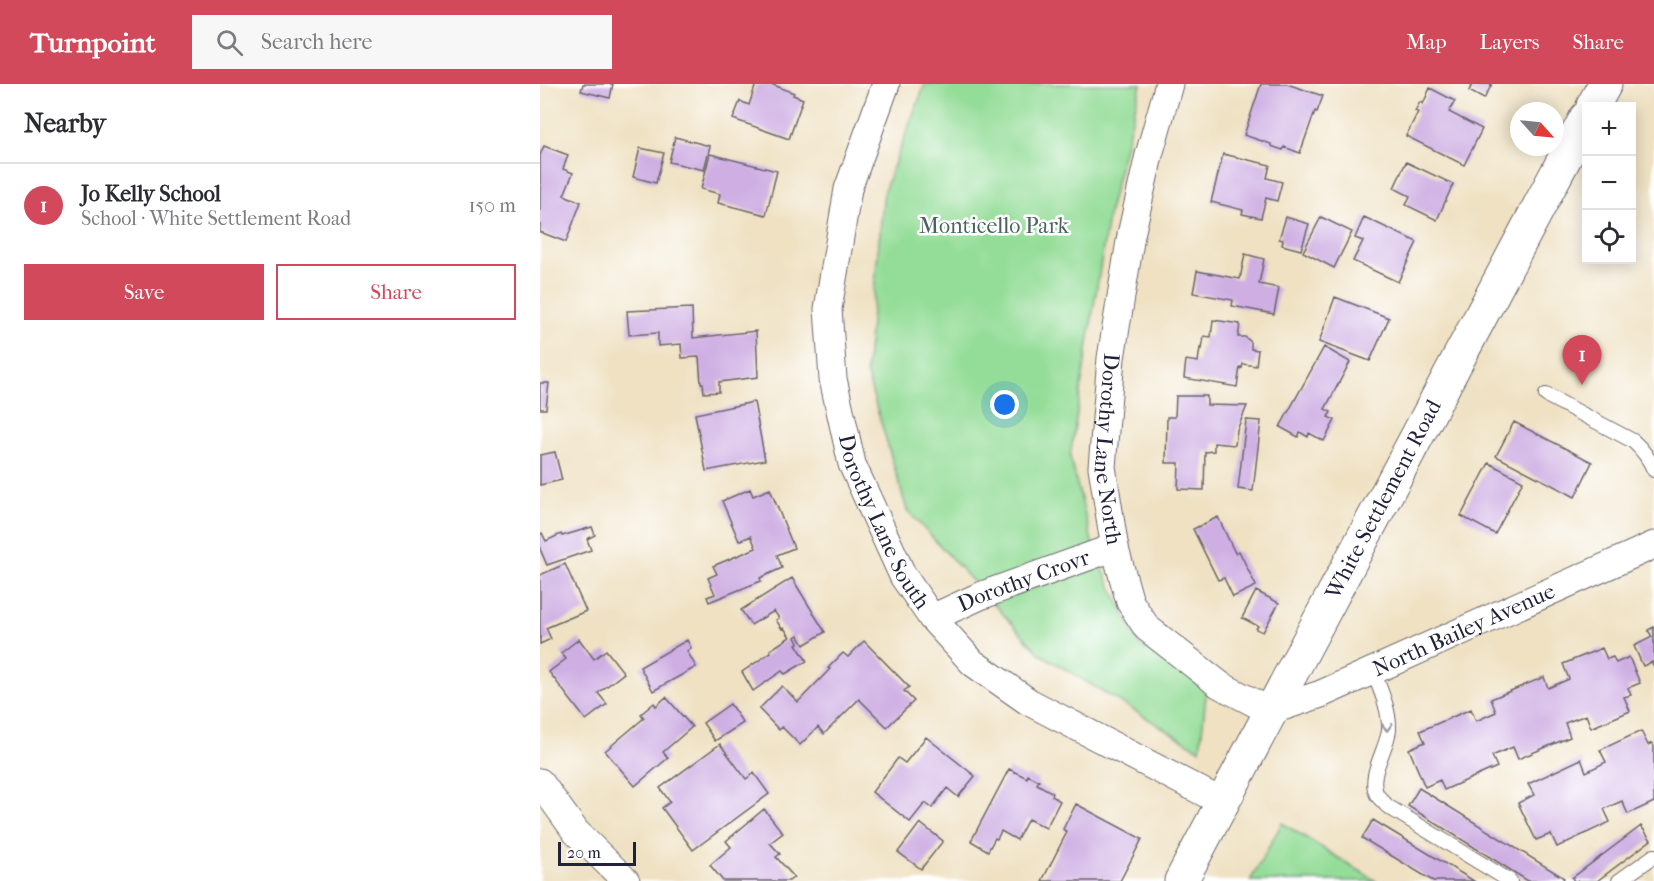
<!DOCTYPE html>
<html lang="en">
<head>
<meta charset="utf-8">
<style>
	:root { --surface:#fff; --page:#f7f7f7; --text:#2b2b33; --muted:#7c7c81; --line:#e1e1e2; --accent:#d1495b }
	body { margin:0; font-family:"IM FELL French Canon",serif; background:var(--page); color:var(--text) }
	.controls { position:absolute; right:18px; top:18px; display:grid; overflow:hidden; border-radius:0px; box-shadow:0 3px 15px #0003 }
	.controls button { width:54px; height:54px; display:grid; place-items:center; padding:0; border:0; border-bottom:2px solid var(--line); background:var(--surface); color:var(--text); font:30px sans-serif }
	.compass { position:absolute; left:970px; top:18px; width:54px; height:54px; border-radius:50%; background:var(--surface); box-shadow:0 3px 15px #0003; rotate:117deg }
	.scale { position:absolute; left:18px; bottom:15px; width:78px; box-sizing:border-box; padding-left:6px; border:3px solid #22223b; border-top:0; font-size:16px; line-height:21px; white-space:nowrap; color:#22223b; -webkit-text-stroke:4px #fff; paint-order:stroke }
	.you { position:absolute; left:465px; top:321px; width:21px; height:21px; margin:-15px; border:4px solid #fff; border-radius:50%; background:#1a73e8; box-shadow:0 0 0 9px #1a73e833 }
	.badge { display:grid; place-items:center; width:39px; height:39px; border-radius:50%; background:var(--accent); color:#fff; font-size:20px; font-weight:700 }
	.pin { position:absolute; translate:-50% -50px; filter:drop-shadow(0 2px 3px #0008) }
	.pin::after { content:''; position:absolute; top:32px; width:21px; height:18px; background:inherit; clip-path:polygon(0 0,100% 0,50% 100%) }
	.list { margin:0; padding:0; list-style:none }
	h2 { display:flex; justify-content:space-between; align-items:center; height:78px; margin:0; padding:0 24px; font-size:26px }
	h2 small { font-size:20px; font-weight:400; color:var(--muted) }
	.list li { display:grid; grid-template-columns:39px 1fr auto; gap:18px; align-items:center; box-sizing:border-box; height:84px; padding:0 24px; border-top:2px solid var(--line) }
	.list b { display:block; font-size:22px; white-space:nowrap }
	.list p { margin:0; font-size:20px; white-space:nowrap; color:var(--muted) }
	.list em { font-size:20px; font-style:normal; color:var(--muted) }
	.actions { display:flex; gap:12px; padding:18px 24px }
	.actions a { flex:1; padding:14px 0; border:2px solid var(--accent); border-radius:0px; text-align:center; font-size:21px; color:var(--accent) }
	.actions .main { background:var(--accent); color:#fff }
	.icon { flex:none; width:33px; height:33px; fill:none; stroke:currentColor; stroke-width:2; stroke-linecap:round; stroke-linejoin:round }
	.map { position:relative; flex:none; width:1114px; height:797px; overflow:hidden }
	header { display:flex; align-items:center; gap:36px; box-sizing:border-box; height:84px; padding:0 30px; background:var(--accent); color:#fff }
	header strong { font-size:28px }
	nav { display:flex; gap:33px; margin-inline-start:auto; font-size:21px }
	.search { width:420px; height:54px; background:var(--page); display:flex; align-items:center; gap:15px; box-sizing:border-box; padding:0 21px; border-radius:0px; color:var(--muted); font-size:22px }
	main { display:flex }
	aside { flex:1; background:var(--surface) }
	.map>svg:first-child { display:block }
	.green { fill:#94dd98; stroke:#5b806a; stroke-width:1.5 }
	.building { fill:#ceaee3 }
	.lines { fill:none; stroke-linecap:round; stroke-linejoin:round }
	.lane-casing { stroke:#6a656a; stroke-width:16 }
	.street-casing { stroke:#6a656a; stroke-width:29 }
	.secondary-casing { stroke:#6a656a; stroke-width:35 }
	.lane { stroke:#fff; stroke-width:14 }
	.street { stroke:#fff; stroke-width:27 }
	.secondary { stroke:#fff; stroke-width:33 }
	.oneway { stroke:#9c9ca7 }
	.labels { text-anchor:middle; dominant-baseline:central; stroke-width:5; stroke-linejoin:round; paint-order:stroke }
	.park-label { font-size:22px; fill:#4a635c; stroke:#fff }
	.street-label { font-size:22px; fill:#22223b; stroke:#fff }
</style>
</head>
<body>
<header>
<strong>Turnpoint</strong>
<div class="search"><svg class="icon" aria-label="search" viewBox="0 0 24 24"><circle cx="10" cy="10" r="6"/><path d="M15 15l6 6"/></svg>Search here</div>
<nav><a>Map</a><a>Layers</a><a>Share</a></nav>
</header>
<main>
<aside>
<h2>Nearby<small></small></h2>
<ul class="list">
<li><span class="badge">1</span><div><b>Jo Kelly School</b><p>School · White Settlement Road</p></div><em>150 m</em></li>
</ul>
<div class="actions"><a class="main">Save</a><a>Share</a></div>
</aside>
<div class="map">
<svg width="1114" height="797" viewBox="0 0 1114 797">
	<rect width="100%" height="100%" fill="#fff"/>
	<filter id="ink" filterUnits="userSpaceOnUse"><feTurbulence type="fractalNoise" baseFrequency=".0167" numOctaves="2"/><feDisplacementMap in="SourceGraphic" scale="12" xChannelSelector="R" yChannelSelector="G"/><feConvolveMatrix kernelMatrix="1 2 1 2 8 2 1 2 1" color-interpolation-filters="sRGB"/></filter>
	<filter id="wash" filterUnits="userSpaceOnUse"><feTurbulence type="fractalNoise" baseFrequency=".008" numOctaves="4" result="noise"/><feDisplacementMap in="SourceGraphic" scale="24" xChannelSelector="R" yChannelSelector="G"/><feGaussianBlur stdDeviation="1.35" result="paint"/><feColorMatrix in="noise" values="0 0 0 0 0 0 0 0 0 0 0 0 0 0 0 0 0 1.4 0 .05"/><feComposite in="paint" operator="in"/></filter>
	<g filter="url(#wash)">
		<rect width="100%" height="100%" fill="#efe1c2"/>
		<path class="green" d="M385 0H601L569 127 530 373 555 469 599 561 667 603 660 666 500 570 367 426 326 288 344 107Z
			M742 739 836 797H710Z"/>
		<g id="blocks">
			<path class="building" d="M43 0H73L70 14 41 7Z
				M216 0H231L254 9 253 11 263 15 249 55 193 35 200 17 209 21Z
				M721 0H747L783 12 777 28 775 27 760 69 744 63 743 66 731 62V60L704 51Z
				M932 0H952L944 15 929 7Z
				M890 4 915 17 909 28 942 45 924 81 866 52 878 28 875 27 880 18 883 20Z
				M135 53 170 62 164 86 129 78Z
				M4 62 28 71 23 85 33 89 24 111 41 118 26 158 0 148V71Z
				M100 64 124 69 116 99 93 93Z
				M170 70 237 87 226 131 178 119 180 110 161 105Z
				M683 70 730 81 727 94 742 98 737 117 726 114 721 134 702 130 703 126 671 118Z
				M866 78 913 100 897 136 866 121 870 112 854 104Z
				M746 133 769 140 761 166 742 161 743 156 739 155Z
				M781 133 812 148 794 184 763 168Z
				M824 133 877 158 858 198 813 177 823 157 815 154Z
				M705 170 724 175 719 200 739 204 734 230 692 222 693 216 653 209 657 187 700 195Z
				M795 213 849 234 830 277 779 258Z
				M152 224 153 254 216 247 218 293 179 298V308L164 309 163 299H161L159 273 142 274 141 260 118 262V249L89 251 87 227Z
				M673 236 700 240 698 253H705L711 258V265L718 266 716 282 703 280 702 284 700 283 697 303 644 294 646 276 658 278 660 264 662 265 664 252 671 253Z
				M784 263 810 278 785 325 791 328 788 333 795 336 784 357 769 349 768 353 760 348 758 353 740 343Z
				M0 299H9L6 325H0Z
				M636 312H667V321L707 322 697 346 695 361 674 359V367L665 368 664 406 638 405 639 379H626L627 333H635Z
				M214 318 225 376 166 387 155 330Z
				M706 336 721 337 713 407 698 405Z
				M974 338 1052 378 1035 413 956 372Z
				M15 368 22 396 0 401V371Z
				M949 379 983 397 955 450 921 432Z
				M210 405 213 412 230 405 254 464 237 471 242 484 220 494 221 497 169 518 167 513 175 510 168 494 177 490 173 482 216 464 211 452 199 457 182 417Z
				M678 433 695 469 699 467 716 502 693 513 684 494 678 496 653 445Z
				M52 443 55 451 47 455 51 466 7 481 0 465V451L2 449 6 457 21 450 22 452Z
				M25 480 46 527 6 544 11 555 0 560V491Z
				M252 494 285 548 264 561 258 551 255 553 258 559 256 560 267 577 245 590 242 587 213 607 202 588 231 568 230 566 250 553 244 544 242 545 236 536 239 534 234 527 211 541 201 526Z
				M716 507 739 519 723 548 716 545 718 542 702 534Z
				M1114 543V583L1112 578 1103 582 1094 562 1112 553 1108 546Z
				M39 555 54 575 66 566 84 589 58 609 67 620 46 636 9 588 26 575 21 569Z
				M147 556 151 564 147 567 156 583 113 607 100 583Z
				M324 557 369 603 364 607 374 617 347 643 319 615 284 650 278 643 260 661 242 643 239 646 219 625 242 602 258 618 290 585 288 584 303 569 308 573Z
				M1062 564 1067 575 1073 573 1076 579 1089 573 1100 599 1088 604 1091 611 1084 613 1090 627 1051 644 1046 631 1025 639 1030 653 978 675 973 663 952 672 957 683 904 706 900 696 885 703 869 665 885 658 880 647 931 625 936 637 956 628 951 615 1004 593 1008 604 1029 595 1023 580Z
				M126 613 152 643 123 668 128 674 95 702 65 667 104 634 101 630 114 619 116 622Z
				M190 620 203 639 175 657 163 639Z
				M1101 647 1108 661 1112 659 1114 663V718L1088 730 1082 717 1064 725 1070 738 1017 763 1011 750 996 756 978 719 994 711 988 700 1041 675 1046 688 1066 678 1060 666Z
				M386 653 435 692 418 713 407 704 392 724 385 719 370 738 332 708 358 674 365 679Z
				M180 660 206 695 214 689 229 710 153 766 122 724 130 718 120 704Z
				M469 685 487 694 488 691 499 697 497 700 513 709 512 712 520 717 506 744 488 735 477 756 461 747 457 755 455 754 448 767 431 757Z
				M879 704 1024 794 1022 797H988L868 722Z
				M536 720 602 755 580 797H502L527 748 523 745Z
				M224 725 243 749 230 759 240 770 236 773 254 793 249 797H183L170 781 191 763 186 757Z
				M833 736 934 797H893L822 754Z
				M380 739 403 757 381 785 358 768Z
				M1101 742 1111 756 1057 797H1034L1032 794Z"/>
		</g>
	</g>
	<g filter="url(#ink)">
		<use href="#blocks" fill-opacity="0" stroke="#6a656a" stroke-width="1.5"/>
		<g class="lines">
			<defs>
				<path id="lane" d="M1006 311 1093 357C1103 366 1109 374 1114 386
					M833 587C840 605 850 626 849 646 847 665 827 692 837 711 840 715 844 718 847 722L970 797
					M1079 797 1114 772"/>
				<g id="street">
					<path id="s1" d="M346 0 308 105 288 225 293 295 312 380 363 492 392 534 433 579 489 618 682 718"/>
					<path id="s2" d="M629 0 609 71 591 151 571 274 562 383 575 465 590 518 607 544 680 601 730 627 781 610 1114 461"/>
					<path id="s3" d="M392 534 440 512 575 463"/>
					<path d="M0 698 36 748 86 797"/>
				</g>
				<g id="secondary">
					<path d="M1053 22 1065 0"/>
					<path id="s4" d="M641 797 1046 34"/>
				</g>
			</defs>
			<use href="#lane" class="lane-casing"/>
			<use href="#street" class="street-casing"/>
			<use href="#secondary" class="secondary-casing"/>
			<use href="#lane" class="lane"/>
			<use href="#street" class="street"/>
			<use href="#secondary" class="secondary"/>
		</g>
		<defs><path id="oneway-chevron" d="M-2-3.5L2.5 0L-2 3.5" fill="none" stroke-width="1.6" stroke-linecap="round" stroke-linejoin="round" transform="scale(1.5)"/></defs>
		<use class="oneway" href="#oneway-chevron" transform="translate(847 643) rotate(91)"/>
	</g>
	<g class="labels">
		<g class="park-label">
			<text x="454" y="142">Monticello Park</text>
		</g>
		<g class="street-label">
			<text stroke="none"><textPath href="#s2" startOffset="372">Dorothy Lane North</textPath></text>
			<text stroke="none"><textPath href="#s4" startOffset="432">White Settlement Road</textPath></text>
			<text stroke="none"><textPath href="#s1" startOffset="456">Dorothy Lane South</textPath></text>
			<text stroke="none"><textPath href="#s3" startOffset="99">Dorothy Crovr</textPath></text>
			<text stroke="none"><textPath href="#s2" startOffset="918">North Bailey Avenue</textPath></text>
		</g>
	</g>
</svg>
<div class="controls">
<button>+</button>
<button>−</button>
<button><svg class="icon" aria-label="locate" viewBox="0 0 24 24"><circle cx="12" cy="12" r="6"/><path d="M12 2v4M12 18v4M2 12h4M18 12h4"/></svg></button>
</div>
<svg class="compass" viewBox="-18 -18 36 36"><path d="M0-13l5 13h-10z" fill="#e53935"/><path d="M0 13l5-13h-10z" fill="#7c7c81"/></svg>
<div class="scale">20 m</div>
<div class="you"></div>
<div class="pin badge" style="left:1042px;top:301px">1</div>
</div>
</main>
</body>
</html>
